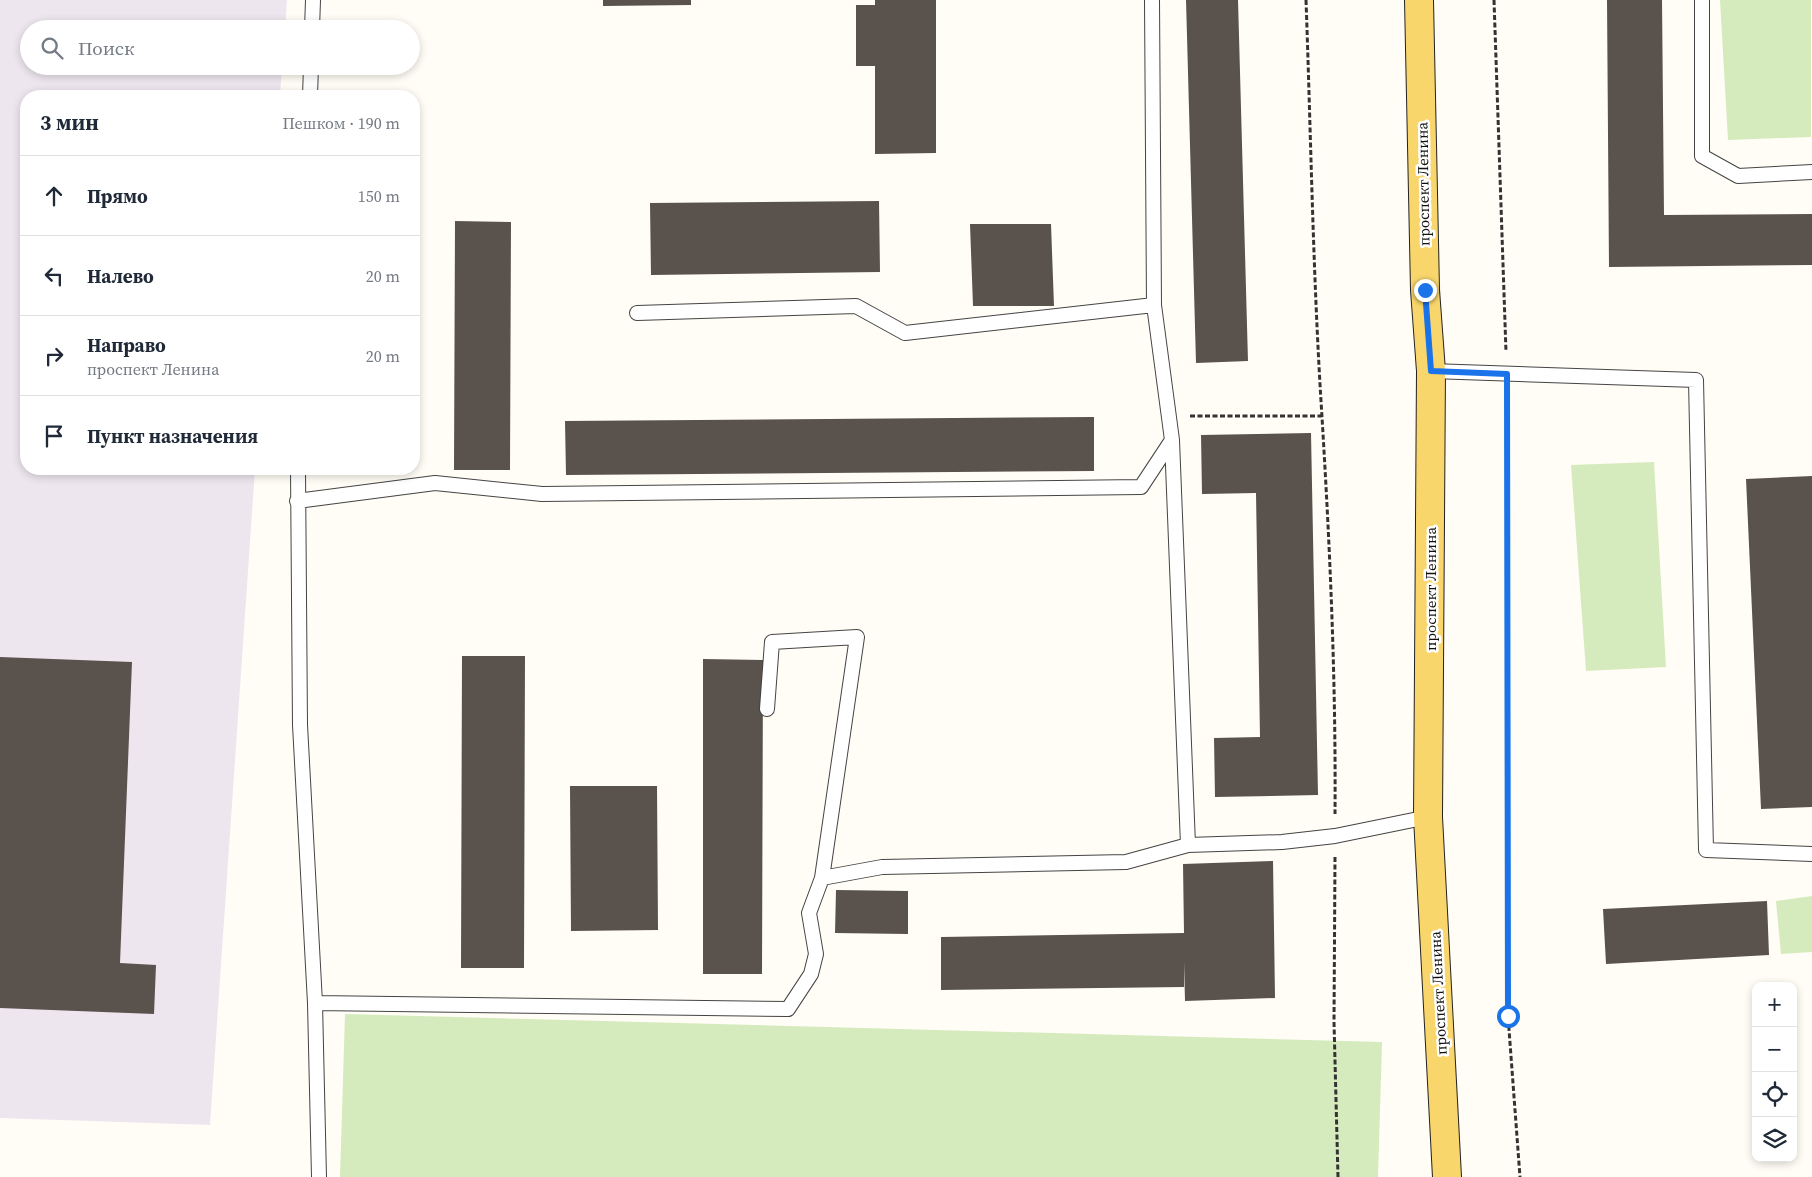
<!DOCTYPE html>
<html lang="ru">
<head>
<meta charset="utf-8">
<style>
	:root { --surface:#fff; --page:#f6f6f7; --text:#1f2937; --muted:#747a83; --line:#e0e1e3 }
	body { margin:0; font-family:"Source Serif 4",serif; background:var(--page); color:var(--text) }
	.controls { position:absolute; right:15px; bottom:15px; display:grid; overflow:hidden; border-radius:10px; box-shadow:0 2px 8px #0003 }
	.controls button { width:45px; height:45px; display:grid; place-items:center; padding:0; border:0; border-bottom:1px solid var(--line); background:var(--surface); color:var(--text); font:25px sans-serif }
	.stop { position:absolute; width:15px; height:15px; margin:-11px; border:4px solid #1a73e8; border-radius:50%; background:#fff }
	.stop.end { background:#1a73e8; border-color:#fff; box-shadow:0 1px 5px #0008 }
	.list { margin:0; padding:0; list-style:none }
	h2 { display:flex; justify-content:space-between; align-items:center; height:65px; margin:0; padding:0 20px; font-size:21px }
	h2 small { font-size:16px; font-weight:400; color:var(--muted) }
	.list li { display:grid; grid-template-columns:32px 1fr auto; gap:15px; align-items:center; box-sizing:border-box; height:80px; padding:0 20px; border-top:1px solid var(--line) }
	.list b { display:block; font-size:19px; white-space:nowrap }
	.list p { margin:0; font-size:16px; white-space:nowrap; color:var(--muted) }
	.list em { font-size:16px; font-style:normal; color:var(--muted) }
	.icon { flex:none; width:28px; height:28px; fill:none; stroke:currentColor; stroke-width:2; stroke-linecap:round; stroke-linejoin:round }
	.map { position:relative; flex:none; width:1812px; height:1177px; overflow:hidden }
	.search { position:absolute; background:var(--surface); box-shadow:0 2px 8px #0003; left:20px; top:20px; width:400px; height:55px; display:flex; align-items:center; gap:12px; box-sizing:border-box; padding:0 18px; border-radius:28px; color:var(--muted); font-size:19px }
	.panel { position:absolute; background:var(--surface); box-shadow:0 2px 8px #0003; left:20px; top:90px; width:400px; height:385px; border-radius:20px }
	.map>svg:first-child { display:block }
	.industrial { fill:#eee6ef }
	.green { fill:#d5ebbd }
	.building { fill:#5a524d }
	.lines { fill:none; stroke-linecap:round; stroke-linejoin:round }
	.lane-casing { stroke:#444; stroke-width:16 }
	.primary-casing { stroke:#222; stroke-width:30 }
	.path { stroke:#333; stroke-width:3; stroke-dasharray:5 2.5; stroke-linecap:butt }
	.lane { stroke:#fff; stroke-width:14 }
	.primary { stroke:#f9d66b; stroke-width:28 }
	.route { stroke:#1a73e8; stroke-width:6 }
	.labels { text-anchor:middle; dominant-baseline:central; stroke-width:5; stroke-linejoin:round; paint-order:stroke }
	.street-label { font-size:15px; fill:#111; stroke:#fff }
</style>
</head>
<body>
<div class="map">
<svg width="1812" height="1177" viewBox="0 0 1812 1177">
	<rect width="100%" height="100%" fill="#fffdf5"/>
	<path class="industrial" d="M0 0H287L285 29H29V66H282L280 96H26V469H255L210 1125 0 1118Z"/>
	<path class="green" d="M1720 0H1811V137L1728 140Z
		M1654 462 1666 667 1586 671 1571 465Z
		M1812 896V952L1781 954 1776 901Z
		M345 1014 1382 1042 1378 1177H340Z"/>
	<path class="building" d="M603 0H691V5L603 6Z
		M875 0H936V153L875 154V66H856V5H875Z
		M1186 0H1238L1248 361 1196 363Z
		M1607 0H1662L1664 215 1812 214V265L1609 267Z
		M879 201 880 272 651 275 650 203Z
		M455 221 511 222 510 470H454Z
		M970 224H1051L1054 306H973Z
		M1094 417V471L566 475 565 421Z
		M1311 433 1318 795 1215 797 1214 738 1260 737 1256 493 1202 494 1201 435Z
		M1812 476V807L1761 809 1746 479Z
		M462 656H525L524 968H461Z
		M0 657 132 662 120 963 156 965 154 1014 0 1008Z
		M703 659 763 660 762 974H703Z
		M570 786H657L658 930 571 931Z
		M1273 861 1275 998 1185 1001 1184 962V987L941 990V937L1184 933 1183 864Z
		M836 890 908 891V934L835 933Z
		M1767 901 1769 955 1606 964 1603 909Z"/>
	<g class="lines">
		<defs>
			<path id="lane" d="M1152 0 1154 305
				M1702 0V156L1738 176 1812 172
				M312 29 313 0
				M310 96 311 66
				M1431 371 1696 380 1706 850 1812 854
				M1172 440 1188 845
				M298 469 300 725 315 1003
				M297 501 435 483 542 494 1141 487 1172 440 1154 305 905 333 856 306 637 313
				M767 709 772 642 857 637 822 878
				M319 1177 315 1003 788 1009 811 974 816 954 809 913 822 878 882 867 1126 862 1188 845 1282 842 1335 836 1428 817"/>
			<path id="primary" d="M1419 0 1425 290 1431 371 1428 817 1447 1177"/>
		</defs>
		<use href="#lane" class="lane-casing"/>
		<use href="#primary" class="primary-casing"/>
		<path class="path" d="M1306 0C1311 139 1313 278 1322 417 1330 549 1336 681 1335 814
			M1494 0 1506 352
			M1507 396 1508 1016 1520 1177
			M1190 416H1322
			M1335 857 1334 1022 1338 1177"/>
		<use href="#lane" class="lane"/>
		<use href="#primary" class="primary"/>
	</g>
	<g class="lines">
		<path class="route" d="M1425 290 1431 371 1507 374 1508 1016"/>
	</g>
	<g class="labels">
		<g class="street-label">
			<text transform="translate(1423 184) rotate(-91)">проспект Ленина</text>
			<text transform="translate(1430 589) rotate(-90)">проспект Ленина</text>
			<text transform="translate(1438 993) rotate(-93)">проспект Ленина</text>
		</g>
	</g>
</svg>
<div class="controls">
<button>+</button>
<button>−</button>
<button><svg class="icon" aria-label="locate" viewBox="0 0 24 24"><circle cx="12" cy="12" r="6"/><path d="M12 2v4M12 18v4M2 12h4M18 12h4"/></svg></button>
<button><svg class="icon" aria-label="layers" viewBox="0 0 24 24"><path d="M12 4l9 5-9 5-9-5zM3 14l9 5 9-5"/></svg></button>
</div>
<div class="stop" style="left:1508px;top:1016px"></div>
<div class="stop end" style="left:1425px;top:290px"></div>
<div class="search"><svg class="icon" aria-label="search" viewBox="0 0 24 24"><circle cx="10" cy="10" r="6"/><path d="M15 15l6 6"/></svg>Поиск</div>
<section class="panel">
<h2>3 мин<small>Пешком · 190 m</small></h2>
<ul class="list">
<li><svg class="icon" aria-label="ahead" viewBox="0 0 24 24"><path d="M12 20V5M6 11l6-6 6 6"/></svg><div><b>Прямо</b></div><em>150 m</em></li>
<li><svg class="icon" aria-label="left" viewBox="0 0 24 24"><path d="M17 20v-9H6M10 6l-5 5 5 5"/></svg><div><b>Налево</b></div><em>20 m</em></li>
<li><svg class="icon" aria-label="right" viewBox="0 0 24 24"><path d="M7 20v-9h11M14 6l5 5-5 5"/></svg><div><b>Направо</b><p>проспект Ленина</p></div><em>20 m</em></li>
<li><svg class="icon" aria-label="arrive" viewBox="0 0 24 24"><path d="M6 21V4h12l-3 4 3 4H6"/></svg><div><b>Пункт назначения</b></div></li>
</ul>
</section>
</div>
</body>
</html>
